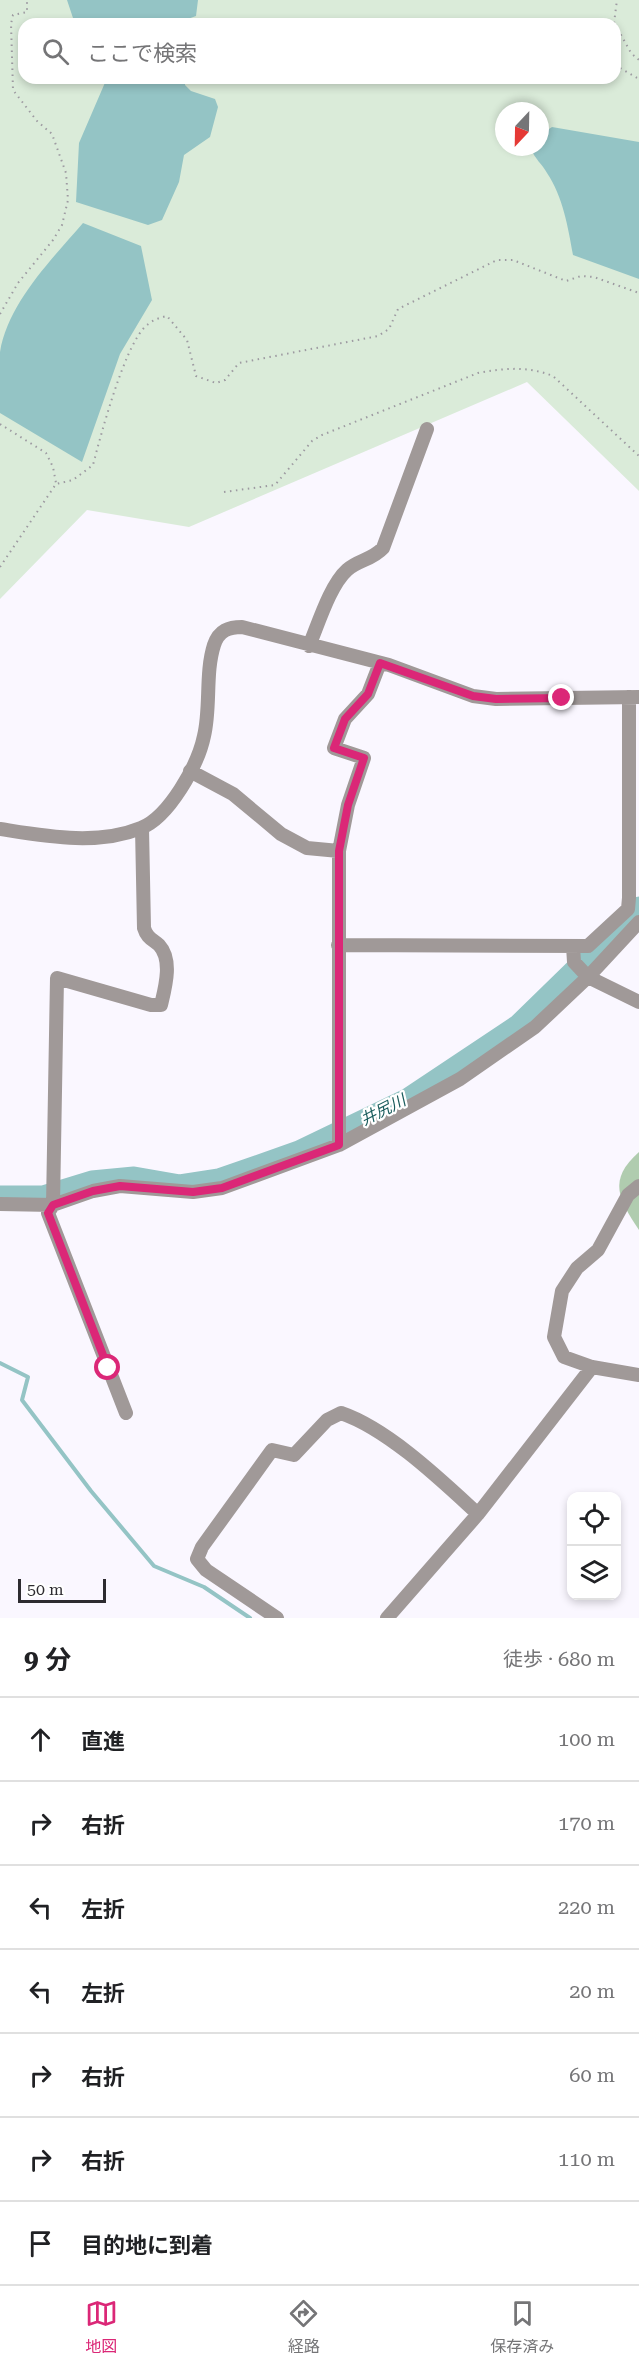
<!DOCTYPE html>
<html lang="ja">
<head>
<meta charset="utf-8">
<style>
	:root { --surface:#fff; --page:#f2f2f2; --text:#202124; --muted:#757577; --line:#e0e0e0; --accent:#db2777 }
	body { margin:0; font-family:"Roboto Serif","Noto Sans JP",serif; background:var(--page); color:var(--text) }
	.controls { position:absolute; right:18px; bottom:18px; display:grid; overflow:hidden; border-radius:12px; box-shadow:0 3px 9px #0003 }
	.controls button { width:54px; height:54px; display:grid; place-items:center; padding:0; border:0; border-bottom:2px solid var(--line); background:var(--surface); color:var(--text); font:30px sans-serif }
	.compass { position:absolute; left:495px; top:102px; width:54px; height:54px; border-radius:50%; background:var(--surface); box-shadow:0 3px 9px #0003; rotate:202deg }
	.scale { position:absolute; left:18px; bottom:15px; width:88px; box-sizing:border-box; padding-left:6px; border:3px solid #2d2b30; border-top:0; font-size:16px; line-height:21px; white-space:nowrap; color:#2d2b30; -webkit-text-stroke:4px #fff; paint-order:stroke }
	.stop { position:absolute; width:18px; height:18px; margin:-14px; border:4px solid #db2777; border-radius:50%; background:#fff }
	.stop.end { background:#db2777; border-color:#fff; box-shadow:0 2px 6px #0008 }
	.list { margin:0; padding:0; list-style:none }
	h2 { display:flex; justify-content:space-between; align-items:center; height:78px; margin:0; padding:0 24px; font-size:26px }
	h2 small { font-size:20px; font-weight:400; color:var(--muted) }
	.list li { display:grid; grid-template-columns:39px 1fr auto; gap:18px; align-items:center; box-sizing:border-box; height:84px; padding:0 24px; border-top:2px solid var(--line) }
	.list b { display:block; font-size:22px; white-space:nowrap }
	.list em { font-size:20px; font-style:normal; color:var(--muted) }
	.icon { flex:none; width:33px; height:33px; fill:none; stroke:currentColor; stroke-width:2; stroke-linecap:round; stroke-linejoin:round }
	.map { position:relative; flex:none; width:639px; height:1618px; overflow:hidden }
	.search { position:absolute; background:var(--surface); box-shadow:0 3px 9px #0003; left:18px; right:18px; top:18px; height:66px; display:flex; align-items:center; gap:15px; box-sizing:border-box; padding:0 21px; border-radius:18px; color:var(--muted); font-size:22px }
	.sheet { height:666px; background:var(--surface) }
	nav { display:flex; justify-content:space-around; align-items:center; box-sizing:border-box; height:84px; border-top:2px solid var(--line); background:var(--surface); font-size:16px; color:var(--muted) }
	nav a { display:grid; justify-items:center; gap:3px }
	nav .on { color:var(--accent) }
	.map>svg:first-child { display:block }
	.green { fill:#daebd9; fill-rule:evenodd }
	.forest { fill:#b0ccaf }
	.water { fill:#94c4c5 }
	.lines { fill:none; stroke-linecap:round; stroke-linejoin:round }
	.stream { stroke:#94c4c5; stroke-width:4 }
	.river { stroke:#94c4c5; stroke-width:21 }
	.path { stroke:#9d9aa1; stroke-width:2; stroke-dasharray:1.5 4.5; stroke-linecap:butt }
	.street { stroke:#a09998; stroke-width:14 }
	.route { stroke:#db2777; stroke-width:8 }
	.labels { text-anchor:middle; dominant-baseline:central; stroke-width:4.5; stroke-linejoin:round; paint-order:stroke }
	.water-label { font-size:16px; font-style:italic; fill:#195c5c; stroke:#fff }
</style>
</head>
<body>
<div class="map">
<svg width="639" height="1618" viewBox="0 0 639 1618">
	<rect width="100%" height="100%" fill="#faf7ff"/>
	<path class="green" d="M0 0H639V491L527 382 189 527 87 510 0 599ZM24 24H615V78H24ZM504 111H540V147H504Z"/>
	<path class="forest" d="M639 1152V1230C619 1200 607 1180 639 1152Z"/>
	<path class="water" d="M67 0H198L196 16 174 24H75Z
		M107 78H185V85L191 91 215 99 218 107 210 137 184 155 179 182 162 220 148 225 76 202 79 143Z
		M552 127 639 142V279L573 255C568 227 563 197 547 173 542 164 535 159 531 149L540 147V135Z
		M83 223 141 246 152 300 120 354 82 462 0 413C0 393 0 371 0 352 8 303 52 259 83 223Z"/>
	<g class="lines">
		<path class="stream" d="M0 1363 28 1377 22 1400 91 1491 154 1566 204 1587 250 1618"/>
		<path class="river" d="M0 1196H43L92 1181 134 1177 180 1185 219 1179 299 1151 407 1099 518 1025 639 907"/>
		<path class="path" d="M614 23 617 0
			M615 24 631 53 639 60
			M615 65 639 79
			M0 314 18 283 53 240 62 225 68 200 66 173 52 134 37 121 13 90 11 24 13 15 27 12V0
			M0 424 46 453 53 467 56 483
			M224 492 275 485 312 441 322 435 478 373C504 368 528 366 553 376L639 456
			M0 567 56 484 73 480 93 465C101 434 123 352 143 329 150 321 158 318 167 316L187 340 196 376 216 383 225 380 239 363 378 336 389 329 398 309 497 260H513L566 281 581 276 594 277 639 293"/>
		<path class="street" d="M309 646C318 625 330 585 347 570 358 560 372 560 383 548L427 429
			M190 771 233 794 281 834 307 848 339 851
			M0 829C45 836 97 846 141 828 169 817 198 765 204 736 211 707 205 673 214 645 219 630 229 627 242 627L389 665 473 696 496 699 639 697
			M338 945 588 946 628 909 629 898V697
			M573 946 574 962 588 977 639 1002
			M339 1145V851L348 805 364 758 334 748 345 719 368 694 380 663
			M639 1186 628 1195 598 1250 577 1268 562 1291 554 1337 564 1357 592 1367 639 1375
			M0 1204 53 1205 93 1191 120 1186 193 1192 222 1188 339 1145 460 1079 535 1027 588 977 639 922
			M126 1413 48 1213 53 1205 57 978 151 1005H161C165 988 173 960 159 945 152 939 147 938 144 928L142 828
			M277 1618 206 1570 197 1559 202 1547 272 1450 294 1455 327 1420 341 1413C388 1429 441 1480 478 1514
			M387 1618 478 1514 592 1367"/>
	</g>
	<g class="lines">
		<path class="route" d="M108 1368 48 1213 53 1205 93 1191 120 1186 193 1192 222 1188 339 1145V851L348 805 364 758 334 748 345 719 368 694 380 663 473 696 496 699 562 698"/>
	</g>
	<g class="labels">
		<g class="water-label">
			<text transform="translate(383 1110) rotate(-27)">井尻川</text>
		</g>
	</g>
</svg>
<div class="controls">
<button><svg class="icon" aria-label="locate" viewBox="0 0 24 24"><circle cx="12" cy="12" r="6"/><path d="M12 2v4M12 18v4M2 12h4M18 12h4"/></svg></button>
<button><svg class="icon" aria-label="layers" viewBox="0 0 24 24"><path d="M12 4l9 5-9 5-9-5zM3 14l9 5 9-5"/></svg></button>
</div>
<svg class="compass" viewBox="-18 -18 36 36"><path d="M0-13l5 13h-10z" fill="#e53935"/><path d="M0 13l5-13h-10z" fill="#757577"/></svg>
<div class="scale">50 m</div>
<div class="stop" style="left:108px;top:1368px"></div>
<div class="stop end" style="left:562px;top:698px"></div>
<div class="search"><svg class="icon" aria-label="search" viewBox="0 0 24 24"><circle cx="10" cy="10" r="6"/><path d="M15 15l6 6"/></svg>ここで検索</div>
</div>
<section class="sheet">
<h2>9 分<small>徒歩 · 680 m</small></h2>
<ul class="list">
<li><svg class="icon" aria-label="ahead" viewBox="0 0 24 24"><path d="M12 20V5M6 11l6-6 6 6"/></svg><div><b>直進</b></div><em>100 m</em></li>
<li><svg class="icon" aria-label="right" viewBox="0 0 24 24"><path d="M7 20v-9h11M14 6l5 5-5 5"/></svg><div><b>右折</b></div><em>170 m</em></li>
<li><svg class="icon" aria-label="left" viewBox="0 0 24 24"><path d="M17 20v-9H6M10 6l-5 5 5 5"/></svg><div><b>左折</b></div><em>220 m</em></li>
<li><svg class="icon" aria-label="left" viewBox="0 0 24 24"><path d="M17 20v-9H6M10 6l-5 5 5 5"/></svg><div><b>左折</b></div><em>20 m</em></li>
<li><svg class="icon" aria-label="right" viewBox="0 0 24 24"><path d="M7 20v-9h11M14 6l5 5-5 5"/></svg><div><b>右折</b></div><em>60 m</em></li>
<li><svg class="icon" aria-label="right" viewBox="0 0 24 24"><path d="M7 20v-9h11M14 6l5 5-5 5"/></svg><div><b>右折</b></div><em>110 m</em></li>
<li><svg class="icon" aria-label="arrive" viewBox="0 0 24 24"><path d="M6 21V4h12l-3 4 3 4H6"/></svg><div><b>目的地に到着</b></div></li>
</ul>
</section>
<nav>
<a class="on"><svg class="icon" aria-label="map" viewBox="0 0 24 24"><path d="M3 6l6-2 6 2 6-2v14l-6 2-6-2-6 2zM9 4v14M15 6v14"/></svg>地図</a>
<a><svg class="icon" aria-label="directions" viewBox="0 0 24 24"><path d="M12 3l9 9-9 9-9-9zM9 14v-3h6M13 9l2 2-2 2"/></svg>経路</a>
<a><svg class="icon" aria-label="saved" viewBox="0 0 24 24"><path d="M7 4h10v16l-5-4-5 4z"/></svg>保存済み</a>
</nav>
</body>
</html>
